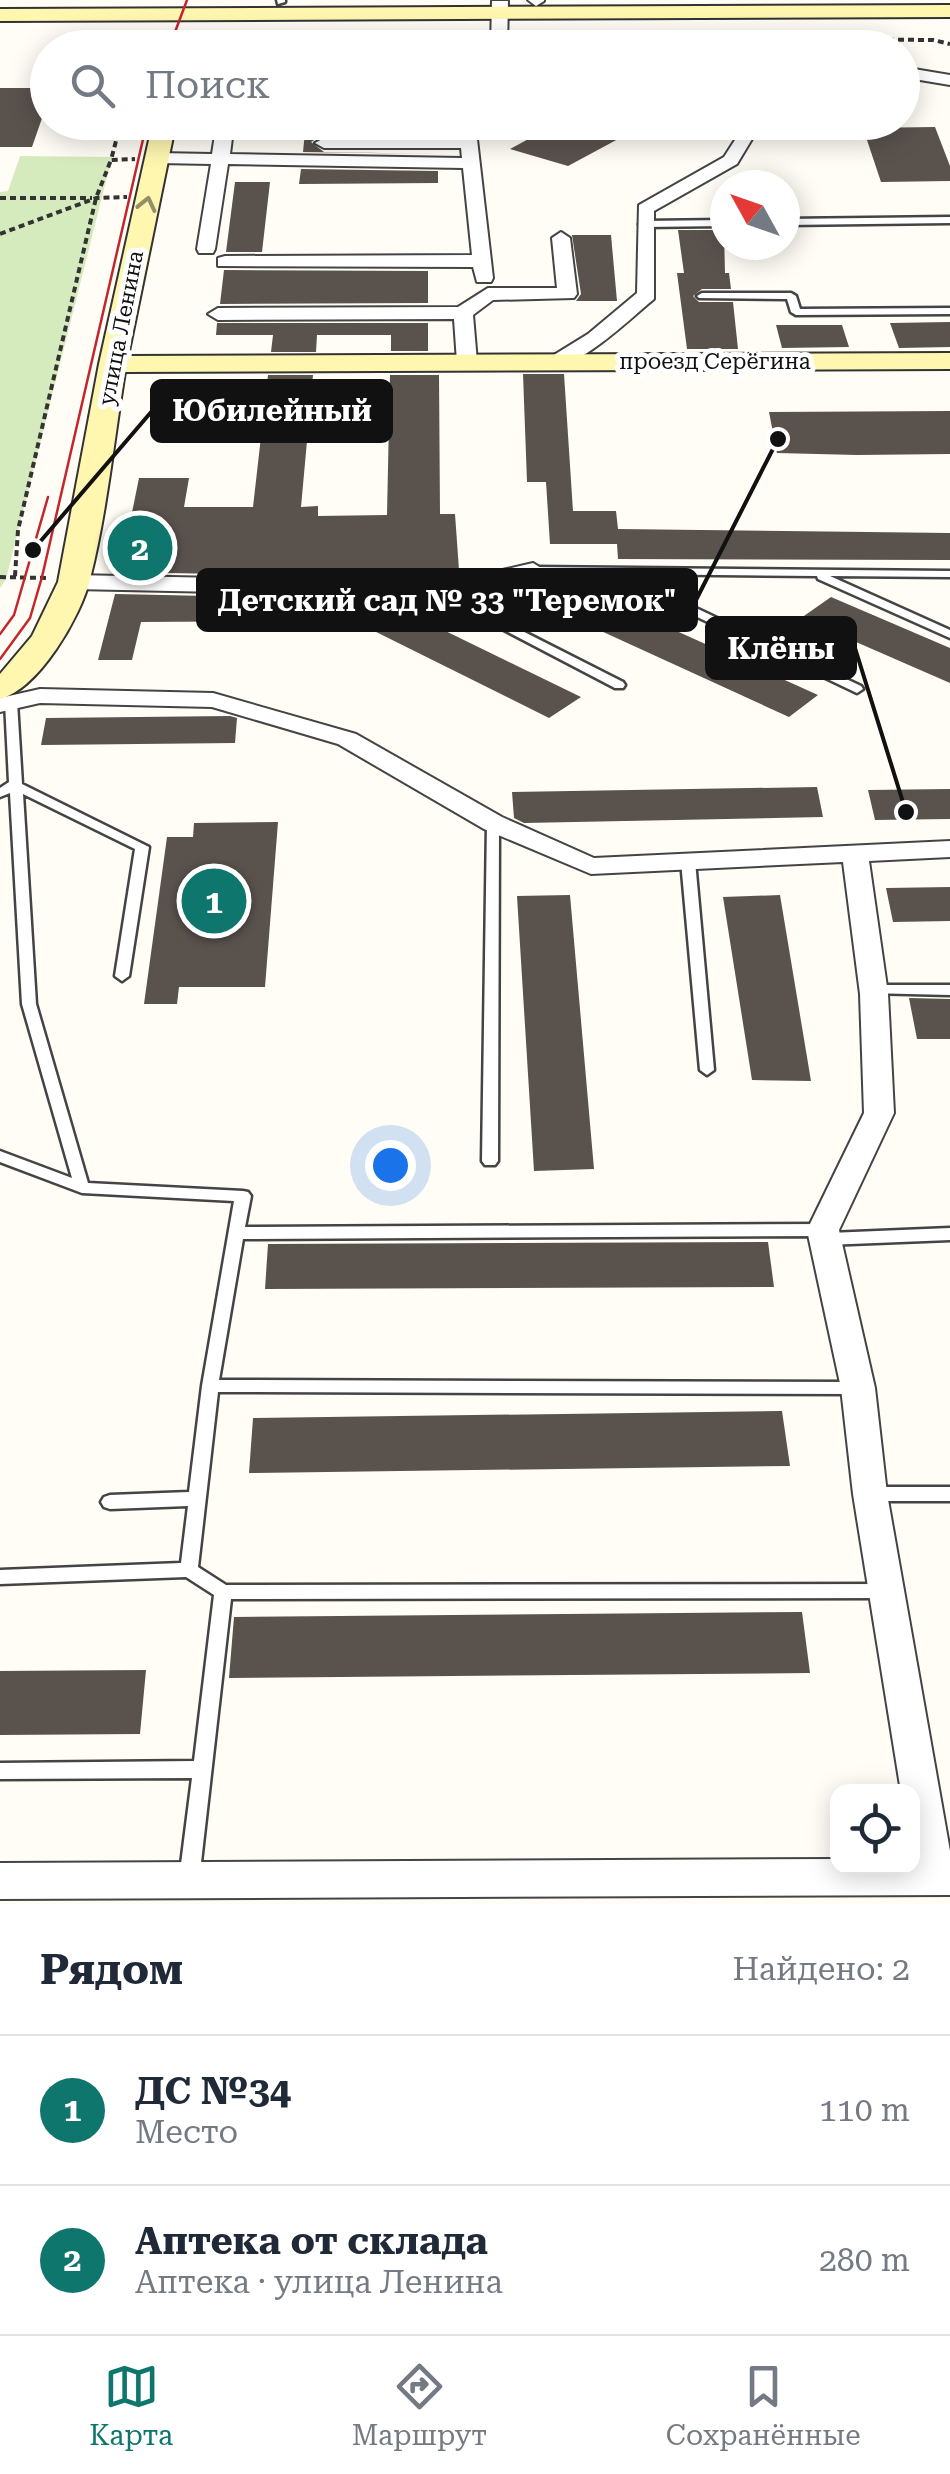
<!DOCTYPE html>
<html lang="ru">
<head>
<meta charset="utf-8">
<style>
	:root { --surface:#fff; --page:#f6f6f7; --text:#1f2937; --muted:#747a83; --line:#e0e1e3; --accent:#0f766e }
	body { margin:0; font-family:"Roboto Serif",serif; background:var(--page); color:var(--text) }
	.controls { position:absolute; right:30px; bottom:30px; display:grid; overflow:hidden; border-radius:20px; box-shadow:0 5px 25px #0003 }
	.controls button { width:90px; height:90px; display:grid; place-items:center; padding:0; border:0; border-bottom:2px solid var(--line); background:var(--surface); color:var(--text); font:50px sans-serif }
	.compass { position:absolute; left:710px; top:170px; width:90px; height:90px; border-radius:50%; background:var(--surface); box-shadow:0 5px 25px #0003; rotate:310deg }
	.you { position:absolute; left:390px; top:1165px; width:35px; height:35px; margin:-25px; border:8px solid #fff; border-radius:50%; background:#1a73e8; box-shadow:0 0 0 15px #1a73e833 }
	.badge { display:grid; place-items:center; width:65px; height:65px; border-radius:50%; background:var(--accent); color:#fff; font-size:32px; font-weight:700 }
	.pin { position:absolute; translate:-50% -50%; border:5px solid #fff; box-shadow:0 2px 10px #0006 }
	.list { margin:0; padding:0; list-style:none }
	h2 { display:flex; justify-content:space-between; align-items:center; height:130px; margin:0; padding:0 40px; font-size:42px }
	h2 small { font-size:32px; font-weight:400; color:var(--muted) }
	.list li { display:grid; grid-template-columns:65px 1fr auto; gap:30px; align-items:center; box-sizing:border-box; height:150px; padding:0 40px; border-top:2px solid var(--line) }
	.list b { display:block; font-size:38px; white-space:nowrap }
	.list p { margin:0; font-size:32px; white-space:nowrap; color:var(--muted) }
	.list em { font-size:32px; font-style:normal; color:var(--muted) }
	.icon { flex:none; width:55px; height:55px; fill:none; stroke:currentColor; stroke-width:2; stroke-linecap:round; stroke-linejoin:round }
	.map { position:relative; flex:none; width:950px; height:1904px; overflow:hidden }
	.search { position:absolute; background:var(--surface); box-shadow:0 5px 25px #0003; left:30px; right:30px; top:30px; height:110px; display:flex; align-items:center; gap:25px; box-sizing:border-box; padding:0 35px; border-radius:55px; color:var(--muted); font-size:38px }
	.sheet { height:430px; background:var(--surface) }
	nav { display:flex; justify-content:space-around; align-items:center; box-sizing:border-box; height:140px; border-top:2px solid var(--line); background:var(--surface); font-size:28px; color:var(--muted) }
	nav a { display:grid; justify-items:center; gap:5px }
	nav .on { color:var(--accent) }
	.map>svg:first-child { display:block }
	.green { fill:#d5ebbd }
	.building { fill:#5a524d }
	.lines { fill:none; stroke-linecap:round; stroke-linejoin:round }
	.lane-casing { stroke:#444; stroke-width:5 }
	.street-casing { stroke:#444; stroke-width:4 }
	.secondary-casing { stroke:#333; stroke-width:4 }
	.path { stroke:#333; stroke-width:4; stroke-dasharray:6 4; stroke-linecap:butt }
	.lane { fill:#fff; fill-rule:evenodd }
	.street { fill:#fff; fill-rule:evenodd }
	.secondary { fill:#fff6b0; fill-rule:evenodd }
	.tram { stroke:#c4262e; stroke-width:2.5 }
	.oneway { stroke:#948f68 }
	.labels { text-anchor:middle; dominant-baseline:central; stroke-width:10; stroke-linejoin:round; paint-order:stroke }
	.far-street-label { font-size:22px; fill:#111; stroke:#fff }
	.leader { fill:none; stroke:#111; stroke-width:4 }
	.callout-dot { fill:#111; stroke:#fff; stroke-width:4 }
	.callout { fill:#111; stroke:#111; stroke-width:4 }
	.callout-label { font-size:30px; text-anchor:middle; font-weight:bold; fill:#fff }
</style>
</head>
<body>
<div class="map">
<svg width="950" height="1904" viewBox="0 0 950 1904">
	<rect width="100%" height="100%" fill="#fffdf5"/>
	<path class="green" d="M20 156 112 157 6 579 0 588V192L8 191Z"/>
	<path class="building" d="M0 88H48V101L32 147H0Z
		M306 122H439V134H324L311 142 324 152 438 154 303 152Z
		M560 122H605L633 131 568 166 510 149Z
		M935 127 950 166V181L881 182 863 128Z
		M301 169 438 171V183L299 184Z
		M235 182H270L262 252H226Z
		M678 230H724L725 273H729L731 289H702L693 296 699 302H733L738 349H687L677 273H684Z
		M572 235H611L617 301H576L581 294Z
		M224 270 428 271V303L220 304Z
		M950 322V347L899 348 890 323Z
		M217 323H428V351H391V335H317L316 352H271L273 335H216Z
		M776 325H842L849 347 782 348Z
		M523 374H564L573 511H616L618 529 950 533V560L618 559 617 544H550L546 482H527Z
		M268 375H313L301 507 318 506V516L387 515 390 375H439L440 514H455L459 570 310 573V576L120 572 139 478H189L184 507H253Z
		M950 411V454L857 455 777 453 769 412Z
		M115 594 308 598 307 621 141 622 132 660H98Z
		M831 597 950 648V683L801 618Z
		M608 600 818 695 789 717 577 620Z
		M384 601 581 697 549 718 352 620Z
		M230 716 237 718 235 743 41 745 46 718Z
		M817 787 823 817 524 823 514 818 512 792Z
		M950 789V819L875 820 868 790Z
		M278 822 265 987H179L177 1004H144L167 837H193L194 823Z
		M950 887V921L893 922 886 888Z
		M570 895 594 1169 534 1171 517 896Z
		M780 895 811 1081 752 1080 723 897Z
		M909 998 950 999V1039H917Z
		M768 1242 774 1287 265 1289 268 1244Z
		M782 1411 790 1466 249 1473 253 1418Z
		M802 1612 810 1673 229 1678 234 1617Z
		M146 1670 140 1734 0 1735V1671Z"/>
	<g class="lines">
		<defs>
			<path id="lane" d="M277 0H285V2L278 4Z
				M950 217V223L785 225V219Z
				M725 220V226L644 227 639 224 644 221Z
				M702 293H791L796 296 800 309 950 308V314L796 315 791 312 787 299 699 298 697 296Z
				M533 567 950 571V577L830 576 950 630V638L818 579 817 576 624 574 861 686 863 689 857 693 607 574 529 572 527 570Z
				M422 580 623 682 625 685 623 688H615L418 585V581Z
				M11 698 17 702 22 784 149 847 129 976 122 981 115 976 135 849 23 794 36 1004 88 1183 243 1191 248 1192 251 1196 245 1227 823 1224 828 1226 831 1230 829 1233 950 1228V1240L826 1245 820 1243 818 1239 820 1236 243 1239 219 1380 858 1382 864 1383 866 1388 864 1393 858 1394 218 1392 198 1567 226 1585 887 1584 893 1586 896 1591 893 1596 887 1598 231 1599 199 1880 196 1886 189 1889 182 1886 179 1880 192 1778 0 1779V1763L194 1761 214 1595 186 1577 0 1584V1570L181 1563 188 1506 110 1509 104 1507 101 1502 104 1497 110 1495 189 1492 202 1386 234 1201 82 1193 0 1162V1151L72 1178 22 1004 10 793 0 797V788L9 782 5 702Z
				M493 819 499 823 498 1161 495 1165H485L482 1161 487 823Z
				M688 857 695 861 714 1070 707 1075 700 1070 681 861Z
				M873 985H950V995L868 993 866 990Z
				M871 1487H950V1501H871L865 1499 862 1494 865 1489Z"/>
			<path id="street" d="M528 0H544V1L536 6Z
				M492 1H508L507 48H491Z
				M902 67 950 75V85L902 77Z
				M217 122H234L230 154 462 158 461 148H324L315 143 324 138H460L459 122H475L493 278 491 282H477L473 267 218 266V258L225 256 472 255 463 168 228 164 215 249 213 253H199L197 249 211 164 158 163 149 158 158 153 212 154Z
				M740 122H757L758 129 737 164 654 211V299C632 317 576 372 549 366V358L588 334 637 293 639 205 724 157 742 129Z
				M561 232 570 238 577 294 574 298 493 300 473 315 477 362 467 368 457 362 454 319 218 320 208 314 218 308 458 307 488 288H557L552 238Z
				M533 563 544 570 541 575 489 587 310 594 74 589 63 582 74 575 310 580 489 573Z
				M40 689 213 693 356 734 502 817 594 858 950 841V857L869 861 888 994 894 1113 839 1230 875 1388 887 1494 950 1851V1895L0 1899V1863L838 1859V1866H912V1792H901L853 1494 841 1388 807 1230 864 1113 860 994 843 862 591 874 484 829 338 744 212 707 40 703 0 712V698Z"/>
			<path id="secondary" d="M950 5V17L0 21V9Z
				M153 122H176L128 356 950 353V369L125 372C114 440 107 512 90 579 81 616 39 689 0 699V674L32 636 58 582 99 364Z"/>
		</defs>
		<use href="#lane" class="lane-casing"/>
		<use href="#street" class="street-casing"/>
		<use href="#secondary" class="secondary-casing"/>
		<path class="path" d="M223 36 477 37
			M518 37 933 40 950 44
			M142 48 149 33
			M200 48 203 35H207
			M121 122 111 160 135 159
			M0 198H92
			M0 234 96 198 127 197
			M15 576 18 530 96 198 111 160
			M0 577 47 578"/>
		<use href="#lane" class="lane"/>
		<use href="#street" class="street"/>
		<use href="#secondary" class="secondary"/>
		<path class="tram" d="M169 48 187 0
			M0 634 14 615 48 497
			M0 659 30 618 42 577 147 122"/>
	</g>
	<defs><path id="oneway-chevron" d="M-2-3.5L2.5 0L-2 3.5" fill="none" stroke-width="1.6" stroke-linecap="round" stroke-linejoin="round" transform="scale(2.5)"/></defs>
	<use class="oneway" href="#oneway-chevron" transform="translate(147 204) rotate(-77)"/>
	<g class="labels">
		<g class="far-street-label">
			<text transform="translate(121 328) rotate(-79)">улица Ленина</text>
			<text x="715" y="361">проезд Серёгина</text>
		</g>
	</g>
	<path class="leader" d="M33 550L152 411M778 439L696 600M906 812L855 648"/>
	<g class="callout-dot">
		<circle cx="33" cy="550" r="10"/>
		<circle cx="778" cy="439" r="10"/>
		<circle cx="906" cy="812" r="10"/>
	</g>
	<g class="callout">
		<rect x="152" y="381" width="239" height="60" rx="10"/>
		<rect x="198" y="570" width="498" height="60" rx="10"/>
		<rect x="707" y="618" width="148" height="60" rx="10"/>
	</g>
	<g class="callout-label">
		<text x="272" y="421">Юбилейный</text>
		<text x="447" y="611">Детский сад № 33 "Теремок"</text>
		<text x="781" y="659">Клёны</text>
	</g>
</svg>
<div class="controls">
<button><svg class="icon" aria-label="locate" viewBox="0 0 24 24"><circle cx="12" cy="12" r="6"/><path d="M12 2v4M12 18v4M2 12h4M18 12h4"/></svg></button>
</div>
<svg class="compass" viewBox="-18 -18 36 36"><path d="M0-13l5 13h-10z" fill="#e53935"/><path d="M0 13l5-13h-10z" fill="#747a83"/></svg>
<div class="you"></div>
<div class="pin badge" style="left:214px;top:901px">1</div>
<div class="pin badge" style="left:140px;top:548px">2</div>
<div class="search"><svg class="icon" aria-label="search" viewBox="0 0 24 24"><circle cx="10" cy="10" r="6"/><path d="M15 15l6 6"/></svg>Поиск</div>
</div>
<section class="sheet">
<h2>Рядом<small>Найдено: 2</small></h2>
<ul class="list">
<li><span class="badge">1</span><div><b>ДС №34</b><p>Место</p></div><em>110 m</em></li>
<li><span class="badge">2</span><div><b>Аптека от склада</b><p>Аптека · улица Ленина</p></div><em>280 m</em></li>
</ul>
</section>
<nav>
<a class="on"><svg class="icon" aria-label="map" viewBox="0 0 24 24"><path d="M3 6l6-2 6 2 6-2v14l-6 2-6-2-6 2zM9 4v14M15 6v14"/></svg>Карта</a>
<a><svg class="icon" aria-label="directions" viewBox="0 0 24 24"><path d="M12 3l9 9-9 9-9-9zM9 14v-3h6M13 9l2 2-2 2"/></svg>Маршрут</a>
<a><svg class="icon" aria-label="saved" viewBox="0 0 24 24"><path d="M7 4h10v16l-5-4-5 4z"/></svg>Сохранённые</a>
</nav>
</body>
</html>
